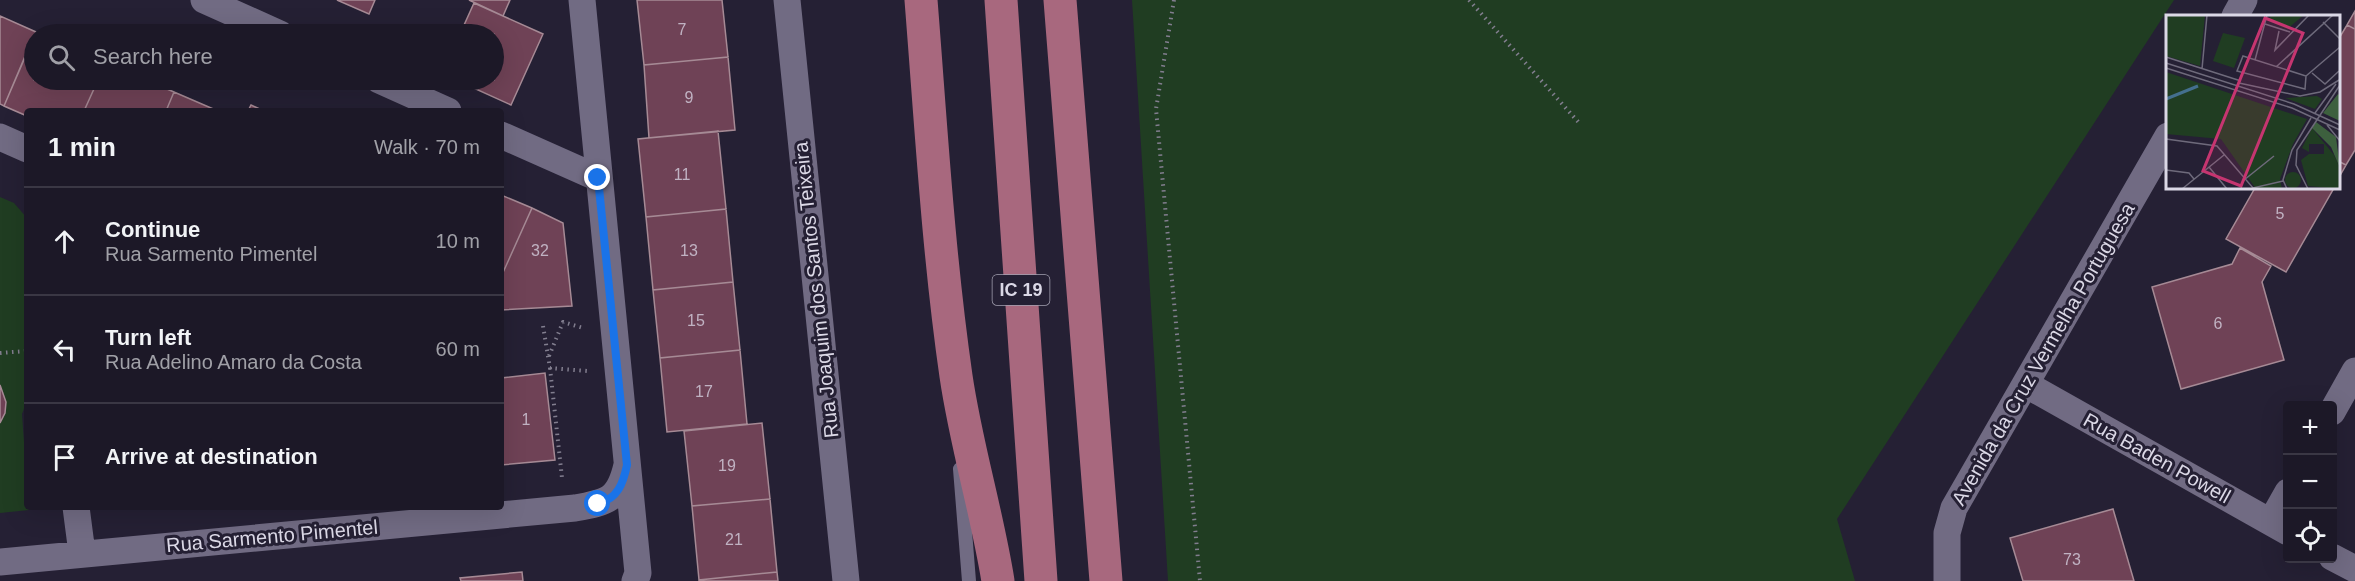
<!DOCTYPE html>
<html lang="en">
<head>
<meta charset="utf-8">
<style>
	:root { --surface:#1c1827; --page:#25212f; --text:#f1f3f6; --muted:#a0a0a7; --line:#3a3744 }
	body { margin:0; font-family:Helvetica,sans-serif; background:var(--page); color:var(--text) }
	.controls { position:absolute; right:18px; bottom:18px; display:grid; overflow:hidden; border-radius:6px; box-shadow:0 6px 24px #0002 }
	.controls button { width:54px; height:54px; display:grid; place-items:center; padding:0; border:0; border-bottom:2px solid var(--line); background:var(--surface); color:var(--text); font:30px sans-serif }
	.stop { position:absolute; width:18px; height:18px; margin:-14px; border:4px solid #1a73e8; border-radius:50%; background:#fff }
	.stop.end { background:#1a73e8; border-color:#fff; box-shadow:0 2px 6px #0008 }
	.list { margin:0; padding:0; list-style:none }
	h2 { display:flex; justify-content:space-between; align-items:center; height:78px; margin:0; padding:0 24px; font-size:26px }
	h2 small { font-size:20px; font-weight:400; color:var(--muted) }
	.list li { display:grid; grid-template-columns:39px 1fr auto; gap:18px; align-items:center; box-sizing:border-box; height:108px; padding:0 24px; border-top:2px solid var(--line) }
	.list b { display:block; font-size:22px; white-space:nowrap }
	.list p { margin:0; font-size:20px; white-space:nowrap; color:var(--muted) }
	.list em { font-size:20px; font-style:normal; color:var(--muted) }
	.icon { flex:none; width:33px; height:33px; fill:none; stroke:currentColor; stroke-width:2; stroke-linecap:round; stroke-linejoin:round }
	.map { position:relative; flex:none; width:2355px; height:581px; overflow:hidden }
	.search { position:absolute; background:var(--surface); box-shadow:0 6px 24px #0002; left:24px; top:24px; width:480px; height:66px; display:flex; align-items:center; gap:15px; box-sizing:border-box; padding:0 21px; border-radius:33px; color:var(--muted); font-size:22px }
	.panel { position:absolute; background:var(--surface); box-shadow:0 6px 24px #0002; left:24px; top:108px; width:480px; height:402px; border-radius:6px }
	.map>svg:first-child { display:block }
	.green { fill:#203d22 }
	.building { fill:#6f4256; stroke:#a68a95; stroke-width:1.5 }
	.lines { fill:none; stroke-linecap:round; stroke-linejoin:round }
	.path { stroke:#827e8f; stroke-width:4; stroke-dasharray:1.5 4.5; stroke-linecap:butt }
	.service { stroke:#716b83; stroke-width:14 }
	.minor { stroke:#716b83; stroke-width:27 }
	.trunk { stroke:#a8687e; stroke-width:33 }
	.route { stroke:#1a73e8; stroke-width:8 }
	.labels { text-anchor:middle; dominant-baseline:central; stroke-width:6; stroke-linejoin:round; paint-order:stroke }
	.number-label { font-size:16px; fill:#c0b2c2 }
	.shield { fill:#252034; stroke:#a4a1b1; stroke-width:1.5 }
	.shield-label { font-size:18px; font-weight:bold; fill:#dbd8e6 }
	.street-label { font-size:20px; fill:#dbd8e6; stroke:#252034 }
	.inset-river { fill:none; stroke:#446f8e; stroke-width:3 }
	.inset-road { fill:none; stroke:#6e6a7b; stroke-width:1.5 }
	.view { fill:#c63570; fill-opacity:0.15; stroke:#c63570; stroke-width:3 }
	.inset-edge { fill:none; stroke:#dbd8e6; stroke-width:3 }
</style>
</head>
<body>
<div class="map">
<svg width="2355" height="581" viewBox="0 0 2355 581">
	<rect width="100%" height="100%" fill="#252034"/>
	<path class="green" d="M1132 0H2174L1837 519 1855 581H1168Z
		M0 197 14 203 27 218V401L22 414 29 510 0 513Z"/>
	<path class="building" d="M337 0H375L369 14Z
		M469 0H510L503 16Z
		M637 0H722L728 57 644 65Z
		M474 3 543 34 511 105 456 80H494V34H460Z
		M2355 11V29L2347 25Z
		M0 16 36 32 4 106 0 104Z
		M2347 25 2355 29V150L2346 165 2338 161V40Z
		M34 35V80H98L84 111H27V116L4 106Z
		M728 57 735 130 649 138 644 65Z
		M98 80H146L174 92 166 111H84Z
		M174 92 218 111H166Z
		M251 105 264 111H248Z
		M718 131 726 209 646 217 638 139Z
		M2338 161 2346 165 2338 179Z
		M2255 188H2334L2286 272 2226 239Z
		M501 195 532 208 501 277Z
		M532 208 563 223 572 306 501 310V277Z
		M726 209 733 282 653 290 646 217Z
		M2240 248 2271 266 2262 282 2284 360 2181 389 2152 287 2232 264Z
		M733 282 740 350 660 358 653 290Z
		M740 350 747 424 667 432 660 358Z
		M545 373 555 460 501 465V378Z
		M0 385 6 402 5 413 0 423Z
		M762 423 770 499 692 506 684 431Z
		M770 499 777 572 699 580 692 506Z
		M2113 509 2134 581H2023L2010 538Z
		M522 572 523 581H461L460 578Z
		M777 572 778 581H699V580Z"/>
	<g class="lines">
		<path class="path" d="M1174 0 1156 109 1200 581
			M1469 0 1581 125
			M543 326 550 368 587 371
			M0 353 27 351
			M549 356 563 322 583 328
			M550 368 562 478"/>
		<path class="service" d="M960 469 969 581"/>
		<path class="minor" d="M204 0 280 34
			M582 0 638 573 635 581
			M787 0 846 581
			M2235 16 2244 0
			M379 80 448 111
			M501 135 598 178
			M0 137 27 149
			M2027 385 2288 532
			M2332 412 2355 371
			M76 507 82 553
			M2271 522 2288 492
			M2332 557 2355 569
			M0 562 575 508C608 502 619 500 627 465
			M1947 581V533L1954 508 2168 136"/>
		<path class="trunk" d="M921 0C931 125 938 251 956 376 966 445 987 512 998 581
			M1001 0 1041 581
			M1060 0 1106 581"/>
	</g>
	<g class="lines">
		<path class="route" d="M598 504C618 498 623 484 627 465L598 178"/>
	</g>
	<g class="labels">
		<g class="number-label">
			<text x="682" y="29">7</text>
			<text x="689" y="97">9</text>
			<text x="682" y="174">11</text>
			<text x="2280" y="213">5</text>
			<text x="540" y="250">32</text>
			<text x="689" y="250">13</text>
			<text x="696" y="320">15</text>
			<text x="2218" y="323">6</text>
			<text x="704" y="391">17</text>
			<text x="526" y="419">1</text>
			<text x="727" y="465">19</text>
			<text x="734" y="539">21</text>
			<text x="2072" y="559">73</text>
		</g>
		<rect class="shield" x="992.5" y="275" width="57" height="30" rx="4.5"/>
		<g class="shield-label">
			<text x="1021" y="290">IC 19</text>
		</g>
		<g class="street-label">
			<text transform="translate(816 290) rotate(-96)">Rua Joaquim dos Santos Teixeira</text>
			<text transform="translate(2043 354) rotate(-60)">Avenida da Cruz Vermelha Portuguesa</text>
			<text transform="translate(2157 458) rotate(29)">Rua Baden Powell</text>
			<text transform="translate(272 536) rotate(-5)">Rua Sarmento Pimentel</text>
		</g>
	</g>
	<g transform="translate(2166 15)">
		<rect width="174" height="174" fill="#252034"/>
		<path d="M0 0H39L34 51 0 41ZM105 0H138L121 14 103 6ZM57 18 79 23 68 53 47 46ZM0 57 141 104 127 129 114 164 116 174H90L55 124 0 119ZM151 81 156 84 149 94 119 83ZM146 113 168 140 174 153V174L142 171 135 145 143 139H158V129H143V137L136 133ZM119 165a8 8 0 1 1 16 0a8 8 0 1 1-16 0Z" fill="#203d22"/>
		<path d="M172 79 174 81V106L157 98ZM150 107 170 122 174 153 165 132 146 113Z" fill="#3d603e"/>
		<path class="inset-river" d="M0 84 32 71"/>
		<path class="inset-road" d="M157 7 174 24M99 9 124 17M113 16 109 35 143 0M77 41 140 61 139 74 71 56ZM0 42 75 66M89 45 101 0M0 48 128 89 174 110M110 52 167 0M0 53 126 93 174 115M36 54 41 0M146 58 159 69 173 56M140 61 174 32M73 68 134 81 154 77 173 65M149 98 170 69M161 110 174 126M0 124 51 131 87 173 117 166M43 152 61 174M0 155 23 158 28 164M78 165 108 141M16 174 58 140M121 174 117 165 126 135 145 103M142 174 130 150 131 135 174 70"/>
		<path class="view" d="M99 3 137 18 75 171 37 156Z"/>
		<rect width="174" height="174" class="inset-edge"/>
	</g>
</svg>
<div class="controls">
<button>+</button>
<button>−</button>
<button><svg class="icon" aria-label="locate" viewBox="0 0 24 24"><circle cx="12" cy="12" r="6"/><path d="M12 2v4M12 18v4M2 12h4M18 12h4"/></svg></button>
</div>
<div class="stop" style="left:598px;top:504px"></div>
<div class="stop end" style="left:598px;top:178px"></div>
<div class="search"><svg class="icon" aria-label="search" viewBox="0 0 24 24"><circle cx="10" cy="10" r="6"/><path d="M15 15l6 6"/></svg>Search here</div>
<section class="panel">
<h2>1 min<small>Walk · 70 m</small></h2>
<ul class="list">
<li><svg class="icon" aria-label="ahead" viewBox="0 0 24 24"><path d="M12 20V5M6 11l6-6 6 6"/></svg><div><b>Continue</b><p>Rua Sarmento Pimentel</p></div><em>10 m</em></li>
<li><svg class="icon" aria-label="left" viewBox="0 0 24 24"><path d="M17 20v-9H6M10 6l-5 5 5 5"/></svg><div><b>Turn left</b><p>Rua Adelino Amaro da Costa</p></div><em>60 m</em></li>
<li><svg class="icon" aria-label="arrive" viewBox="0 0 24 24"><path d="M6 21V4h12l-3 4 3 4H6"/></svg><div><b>Arrive at destination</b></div></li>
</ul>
</section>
</div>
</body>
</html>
